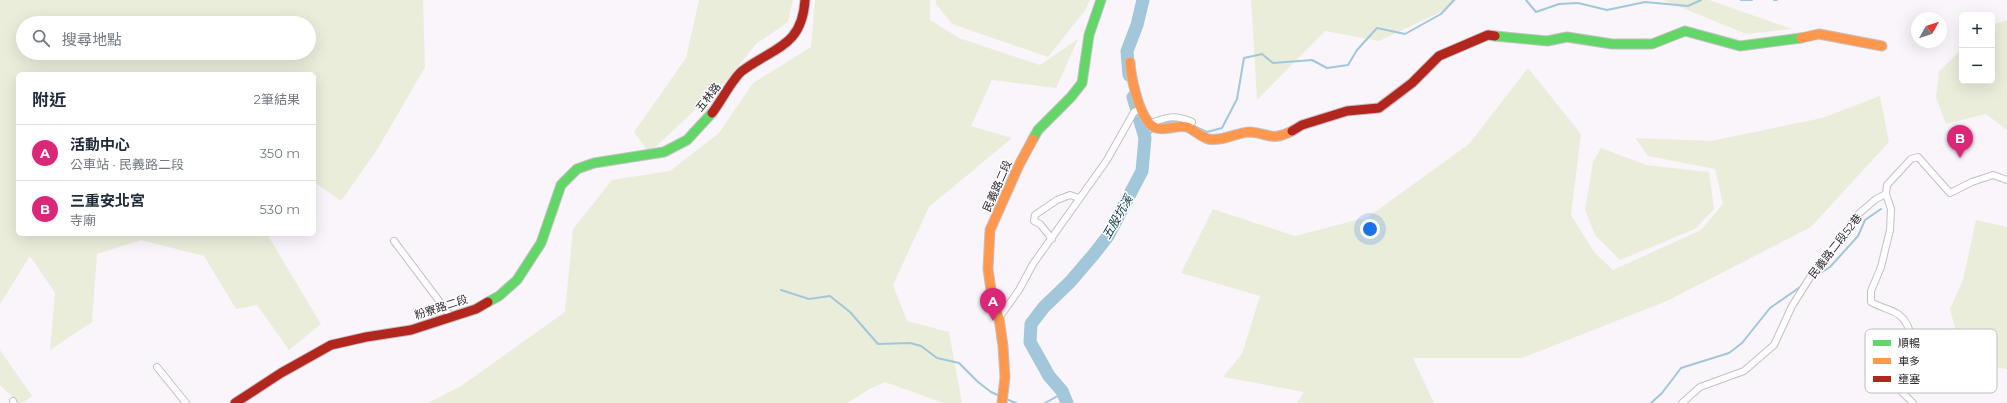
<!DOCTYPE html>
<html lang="zh-TW">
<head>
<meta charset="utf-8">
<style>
	:root { --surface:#fff; --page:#f6f6f7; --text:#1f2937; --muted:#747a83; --line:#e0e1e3; --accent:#db2777 }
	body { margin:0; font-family:Montserrat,"Noto Sans TC",sans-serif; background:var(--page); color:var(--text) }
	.controls { position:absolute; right:12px; top:12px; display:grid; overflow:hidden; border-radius:6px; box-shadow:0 4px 16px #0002 }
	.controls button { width:36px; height:36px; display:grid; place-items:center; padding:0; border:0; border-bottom:1px solid var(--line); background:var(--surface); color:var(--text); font:20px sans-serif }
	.compass { position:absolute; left:1911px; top:12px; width:36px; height:36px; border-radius:50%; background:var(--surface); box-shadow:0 4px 16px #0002; rotate:51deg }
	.you { position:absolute; left:1370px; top:229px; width:14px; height:14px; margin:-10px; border:3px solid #fff; border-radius:50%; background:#1a73e8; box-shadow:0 0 0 6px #1a73e833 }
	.badge { display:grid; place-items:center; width:26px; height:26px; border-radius:50%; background:var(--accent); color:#fff; font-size:13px; font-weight:700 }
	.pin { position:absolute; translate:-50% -33px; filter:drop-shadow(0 1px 2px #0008) }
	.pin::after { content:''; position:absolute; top:21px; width:14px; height:12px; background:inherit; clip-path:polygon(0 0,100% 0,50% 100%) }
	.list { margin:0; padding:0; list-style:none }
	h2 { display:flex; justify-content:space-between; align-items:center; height:52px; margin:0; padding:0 16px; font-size:17px }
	h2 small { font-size:13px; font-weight:400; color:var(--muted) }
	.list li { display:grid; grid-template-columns:26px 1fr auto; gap:12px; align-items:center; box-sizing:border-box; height:56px; padding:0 16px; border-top:1px solid var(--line) }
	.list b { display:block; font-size:15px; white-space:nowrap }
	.list p { margin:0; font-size:13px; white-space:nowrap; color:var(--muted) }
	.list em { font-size:13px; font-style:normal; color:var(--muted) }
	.icon { flex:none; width:22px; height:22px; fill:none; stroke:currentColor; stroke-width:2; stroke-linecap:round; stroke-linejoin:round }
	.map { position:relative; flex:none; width:2007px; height:403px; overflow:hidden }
	.search { position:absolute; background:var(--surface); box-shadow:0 4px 16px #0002; left:16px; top:16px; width:300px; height:44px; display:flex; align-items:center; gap:10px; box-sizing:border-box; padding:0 14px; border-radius:22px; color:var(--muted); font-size:15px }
	.panel { position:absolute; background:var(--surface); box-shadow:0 4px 16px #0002; left:16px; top:72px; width:300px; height:164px; border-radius:6px }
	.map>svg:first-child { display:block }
	.green { fill:#ebeddb; fill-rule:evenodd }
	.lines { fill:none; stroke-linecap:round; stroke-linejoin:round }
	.stream { stroke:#a2c7da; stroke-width:2 }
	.river { stroke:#a2c7da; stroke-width:13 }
	.street-casing { stroke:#c4c0c6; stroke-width:8 }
	.fast-casing { stroke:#c4c0c6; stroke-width:11 }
	.slow-casing { stroke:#c4c0c6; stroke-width:11 }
	.jam-casing { stroke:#c4c0c6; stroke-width:11 }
	.street { stroke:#fefefe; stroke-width:6 }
	.fast { stroke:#63d668; stroke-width:9 }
	.slow { stroke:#ff974d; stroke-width:9 }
	.jam { stroke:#b3261e; stroke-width:9 }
	.labels { text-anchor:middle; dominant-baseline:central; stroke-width:3; stroke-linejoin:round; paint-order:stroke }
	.street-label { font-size:11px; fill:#2c272d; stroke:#fff }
	.water-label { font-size:12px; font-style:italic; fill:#05374a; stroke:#fff }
	.key { fill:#fff; stroke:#c0bec0; stroke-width:1 }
	.key-label { font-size:11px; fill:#2c272d }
</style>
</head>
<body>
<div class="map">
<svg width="2007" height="403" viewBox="0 0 2007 403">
	<rect width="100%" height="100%" fill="#f9f5fa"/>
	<path class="green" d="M0 0H423L425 67 377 150 341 201 314 182V74H18V234H267L321 324 289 350 257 305 236 309 204 256 141 240 97 254 92 322 50 350 55 293 30 256 0 304ZM23 23H309V53H23Z
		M699 0H793L788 22 756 44 726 81 649 153 634 132 686 58Z
		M815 0H930V20L959 38 1040 65 1078 39 1056 88 992 80 971 126 1012 138 929 207 893 285 907 321 949 332 962 403H943L885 382 868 390 847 403H428L461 386 565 312 573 229 612 180 670 171 719 133 753 83 811 47Z
		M936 0H1090L1086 9 1048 57 952 24 936 4Z
		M1251 0H1457L1447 9 1379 41 1325 31 1257 100Z
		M1663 0H1709L1792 29 1746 34Z
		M2007 20V130L1986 114 1946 124 1936 98 1939 71 1962 49V81H1992V25Z
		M1528 68 1581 134 1571 215 1594 252 1613 270 1701 230 1723 204 1715 169 1648 156 1635 138 1711 141 1822 118 1880 96 1889 142 1811 227 1667 301 1522 358H1413L1434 403H1297L1304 392 1223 377 1242 354 1260 296 1181 273 1213 209 1295 236 1368 217 1469 144Z
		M1601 148 1646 165 1709 172 1714 209 1695 229 1620 260 1595 235 1585 210 1593 162Z
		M1976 220 2007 227V369L1974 364 1960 348 1950 309 1963 280Z
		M0 350 32 396 22 403H18L0 385Z"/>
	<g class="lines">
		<path class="stream" d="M1526 0 1536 12 1559 4 1578 3 1607 10 1645 2 1688 6 1701 0
			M1741 0H1752
			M1774 0H1777
			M1189 124 1207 132 1222 128 1237 99 1244 58 1262 54 1273 63 1312 60 1327 68 1348 65 1357 50 1377 28 1405 34 1441 14 1454 0
			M1159 125 1162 122H1185
			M1145 138 1154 130
			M1811 279 1830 267 1858 236 1865 220 1881 209
			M781 290 809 299 830 296 850 312 878 344 910 343 921 346 937 358 959 363 978 382 991 392 1000 396
			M1006 399 1016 403
			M1045 403 1063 393
			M1651 403 1662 393 1681 368 1729 353 1742 343 1770 308 1803 285"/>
		<path class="river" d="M1129 75 1127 51 1137 25 1143 0
			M1067 403 1062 391 1049 376 1030 342 1031 324 1044 307 1070 282 1094 254 1108 236 1142 171 1145 138 1133 97"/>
		<defs>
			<path id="street" d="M1149 124C1166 117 1174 114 1192 122
				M1886 194 1887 185 1911 159 1918 157 1950 193 1972 182 1993 175 2007 180
				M1052 239 1040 224 1034 221 1035 215 1057 200 1070 195 1079 198
				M394 241 452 318
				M999 318 1019 290 1033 264 1107 160 1134 112 1141 109
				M157 367 186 403
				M13 401 14 403
				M1682 403 1700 387 1744 371 1774 345 1792 306 1814 271 1838 244 1856 216 1876 199 1886 194 1891 209 1890 230 1881 267 1871 291V302C1889 312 1903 309 1910 332L1889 374 1892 382 1913 403"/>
			<path id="fast" d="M1495 36 1547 41 1567 37 1612 44H1652L1685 31 1740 46 1801 38
				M1033 139 1038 130 1071 97 1082 83 1089 35 1101 0
				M488 302 499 296 517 280 541 243 561 185 577 169 594 163 664 152 687 140 712 113"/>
			<path id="slow" d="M1801 38 1819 34 1882 46
				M1130 62C1131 78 1138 110 1149 123 1159 135 1175 124 1187 127 1194 130 1201 137 1208 139 1223 142 1237 132 1250 132 1269 133 1270 142 1292 131
				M1002 403 1005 377 1003 346 999 318 992 297 988 269 990 230 1019 165 1033 139"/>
			<path id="jam" d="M712 113C720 103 733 78 742 71 774 47 802 47 805 0
				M1292 131 1302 125 1347 111 1379 108 1412 83 1439 56 1488 35 1495 36
				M235 403 281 373 331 345 366 337 411 330 476 309 488 302"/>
		</defs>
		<use href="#street" class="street-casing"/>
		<use href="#fast" class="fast-casing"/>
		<use href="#slow" class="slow-casing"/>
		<use href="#jam" class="jam-casing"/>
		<use href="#street" class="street"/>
		<use href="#fast" class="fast"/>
		<use href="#slow" class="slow"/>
		<use href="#jam" class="jam"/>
	</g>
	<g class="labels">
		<g class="street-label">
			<text transform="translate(708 97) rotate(-52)">五林路</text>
			<text transform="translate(997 186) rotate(-66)">民義路二段</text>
			<text transform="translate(1835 246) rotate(-52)">民義路二段52巷</text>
			<text transform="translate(441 307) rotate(-18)">粉寮路二段</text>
		</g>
		<g class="water-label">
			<text transform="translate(1117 217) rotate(-60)">五股坑溪</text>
		</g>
	</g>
	<rect x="1865" y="329" width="132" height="64" rx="6" class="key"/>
	<rect x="1873" y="340" width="18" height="6" fill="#63d668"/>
	<rect x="1873" y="358" width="18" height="6" fill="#ff974d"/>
	<rect x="1873" y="376" width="18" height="6" fill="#b3261e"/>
	<g class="key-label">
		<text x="1898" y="347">順暢</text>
		<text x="1898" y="365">車多</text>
		<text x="1898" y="383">壅塞</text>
	</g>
</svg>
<div class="controls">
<button>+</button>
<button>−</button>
</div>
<svg class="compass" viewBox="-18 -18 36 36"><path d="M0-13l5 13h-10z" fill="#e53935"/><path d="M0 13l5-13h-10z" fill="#747a83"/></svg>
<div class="you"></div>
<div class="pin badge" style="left:993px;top:321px">A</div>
<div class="pin badge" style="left:1960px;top:158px">B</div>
<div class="search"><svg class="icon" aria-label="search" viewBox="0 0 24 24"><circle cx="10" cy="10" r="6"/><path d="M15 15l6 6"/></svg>搜尋地點</div>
<section class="panel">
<h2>附近<small>2筆結果</small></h2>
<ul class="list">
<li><span class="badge">A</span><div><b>活動中心</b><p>公車站 · 民義路二段</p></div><em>350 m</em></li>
<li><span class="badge">B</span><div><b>三重安北宮</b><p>寺廟</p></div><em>530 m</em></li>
</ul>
</section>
</div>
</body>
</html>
